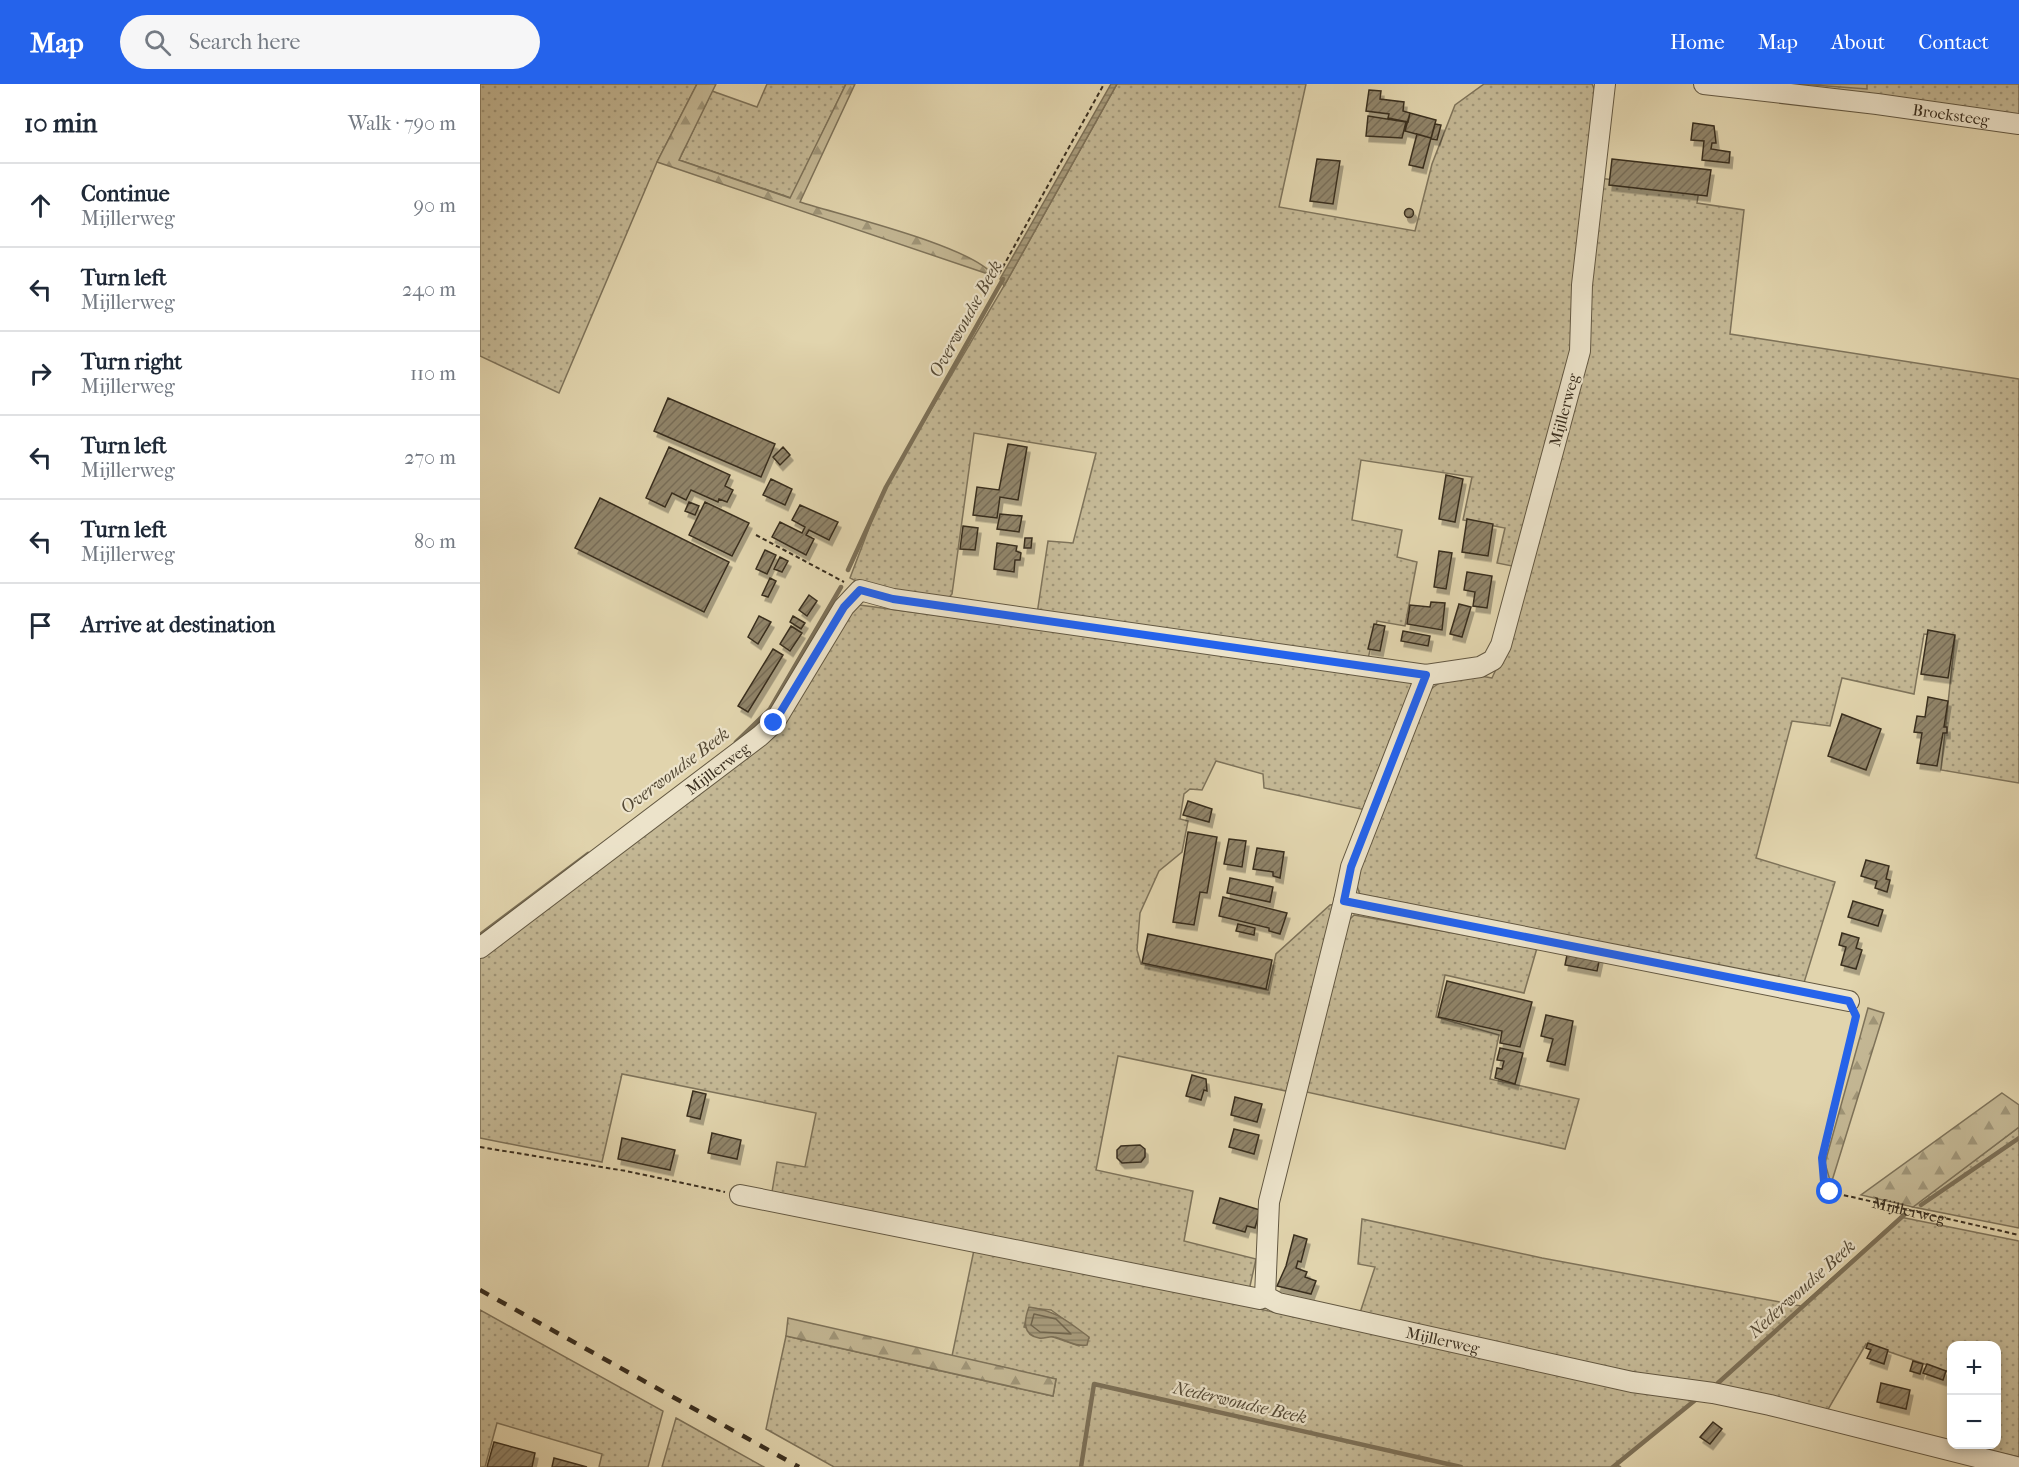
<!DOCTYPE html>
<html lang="en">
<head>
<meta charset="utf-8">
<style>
	:root { --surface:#fff; --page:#f6f6f7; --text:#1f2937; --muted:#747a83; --line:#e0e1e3; --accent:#2563eb }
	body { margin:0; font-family:"IM FELL French Canon",serif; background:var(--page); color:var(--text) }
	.controls { position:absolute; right:18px; bottom:18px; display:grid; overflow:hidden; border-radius:12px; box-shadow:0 3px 9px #0003 }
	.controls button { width:54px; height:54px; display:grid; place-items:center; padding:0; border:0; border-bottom:2px solid var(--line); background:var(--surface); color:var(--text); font:30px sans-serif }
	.stop { position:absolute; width:18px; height:18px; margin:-14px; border:4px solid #2563eb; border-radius:50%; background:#fff }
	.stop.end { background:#2563eb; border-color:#fff; box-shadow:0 2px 6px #0008 }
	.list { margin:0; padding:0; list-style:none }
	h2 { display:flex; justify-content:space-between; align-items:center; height:78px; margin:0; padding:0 24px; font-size:26px }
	h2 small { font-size:20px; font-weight:400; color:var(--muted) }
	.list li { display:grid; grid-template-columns:39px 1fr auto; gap:18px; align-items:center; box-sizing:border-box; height:84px; padding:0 24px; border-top:2px solid var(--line) }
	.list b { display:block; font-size:22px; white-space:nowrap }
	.list p { margin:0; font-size:20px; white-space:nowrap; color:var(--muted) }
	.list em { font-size:20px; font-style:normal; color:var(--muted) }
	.icon { flex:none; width:33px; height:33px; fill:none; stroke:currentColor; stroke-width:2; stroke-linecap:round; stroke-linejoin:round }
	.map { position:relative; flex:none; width:1539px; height:1383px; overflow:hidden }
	header { display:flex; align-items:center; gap:36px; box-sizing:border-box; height:84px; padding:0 30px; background:var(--accent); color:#fff }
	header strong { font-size:28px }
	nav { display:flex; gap:33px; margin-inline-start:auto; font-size:21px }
	.search { width:420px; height:54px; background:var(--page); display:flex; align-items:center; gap:15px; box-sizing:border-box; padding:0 21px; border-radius:33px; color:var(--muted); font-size:22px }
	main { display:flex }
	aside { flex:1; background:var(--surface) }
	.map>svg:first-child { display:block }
	.grass { fill:url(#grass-dots); stroke:#7e735a; stroke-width:1.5; fill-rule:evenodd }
	.forest { fill:url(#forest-firs); stroke:#7e735a; stroke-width:1.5 }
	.water { fill:url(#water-rules); stroke:#7c7057; stroke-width:1.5 }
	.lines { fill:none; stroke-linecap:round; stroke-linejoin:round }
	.shore { stroke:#70654e; stroke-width:1.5 }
	.stream { stroke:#7c7057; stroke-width:4.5 }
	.building { fill:url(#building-hatch); stroke:#392e1f; stroke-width:1.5; filter:url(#shadow) }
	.minor-casing { stroke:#635842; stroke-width:22 }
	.path { stroke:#392e1f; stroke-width:2; stroke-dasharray:4.5 3; stroke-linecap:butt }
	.minor { stroke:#ece3ca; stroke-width:20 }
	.rail { stroke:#392e1f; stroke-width:4.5; stroke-dasharray:10 10; stroke-linecap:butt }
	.route { stroke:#2563eb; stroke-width:8 }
	.labels { text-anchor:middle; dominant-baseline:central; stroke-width:4.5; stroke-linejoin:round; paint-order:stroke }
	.street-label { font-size:16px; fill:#392e1f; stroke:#ece3ca }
	.water-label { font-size:18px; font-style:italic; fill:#554a36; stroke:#ece3ca }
</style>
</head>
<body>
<header>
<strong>Map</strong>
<div class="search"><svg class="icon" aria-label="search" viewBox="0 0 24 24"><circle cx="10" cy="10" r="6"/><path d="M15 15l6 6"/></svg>Search here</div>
<nav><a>Home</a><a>Map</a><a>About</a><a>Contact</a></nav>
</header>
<main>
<aside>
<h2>10 min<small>Walk · 790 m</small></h2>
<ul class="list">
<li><svg class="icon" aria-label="ahead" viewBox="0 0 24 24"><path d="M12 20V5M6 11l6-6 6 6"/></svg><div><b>Continue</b><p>Mijllerweg</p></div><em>90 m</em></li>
<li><svg class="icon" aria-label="left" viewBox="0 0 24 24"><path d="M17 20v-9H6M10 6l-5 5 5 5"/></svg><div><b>Turn left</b><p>Mijllerweg</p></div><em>240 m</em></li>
<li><svg class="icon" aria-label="right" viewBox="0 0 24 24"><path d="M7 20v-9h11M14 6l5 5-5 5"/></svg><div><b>Turn right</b><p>Mijllerweg</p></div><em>110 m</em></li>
<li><svg class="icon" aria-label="left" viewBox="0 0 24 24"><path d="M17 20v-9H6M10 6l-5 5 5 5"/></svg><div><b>Turn left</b><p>Mijllerweg</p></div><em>270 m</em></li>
<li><svg class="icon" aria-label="left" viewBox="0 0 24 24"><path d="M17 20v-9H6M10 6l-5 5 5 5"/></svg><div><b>Turn left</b><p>Mijllerweg</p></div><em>80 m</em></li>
<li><svg class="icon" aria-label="arrive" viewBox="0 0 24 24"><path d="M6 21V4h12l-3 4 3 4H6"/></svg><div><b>Arrive at destination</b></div></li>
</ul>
</aside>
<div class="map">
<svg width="1539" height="1383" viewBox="0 0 1539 1383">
	<defs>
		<pattern id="grass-dots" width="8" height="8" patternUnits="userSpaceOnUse" patternTransform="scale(1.5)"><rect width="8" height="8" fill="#c4b895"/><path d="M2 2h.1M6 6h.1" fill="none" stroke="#a09679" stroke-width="1.8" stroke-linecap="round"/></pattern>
		<pattern id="forest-firs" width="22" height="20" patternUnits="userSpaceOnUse" patternTransform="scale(1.5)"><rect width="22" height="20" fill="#c4b895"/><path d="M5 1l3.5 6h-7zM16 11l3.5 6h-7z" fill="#a09679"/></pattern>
		<pattern id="water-rules" width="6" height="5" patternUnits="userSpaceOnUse" patternTransform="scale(1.5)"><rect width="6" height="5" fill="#a89c7d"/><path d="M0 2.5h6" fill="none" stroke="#8a8066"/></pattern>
		<pattern id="building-hatch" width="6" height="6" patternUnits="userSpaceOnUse" patternTransform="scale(1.5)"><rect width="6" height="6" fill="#908469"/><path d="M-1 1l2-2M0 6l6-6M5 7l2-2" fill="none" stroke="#776c56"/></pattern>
		<filter id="shadow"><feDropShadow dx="3" dy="5.5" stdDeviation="0" flood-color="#0004"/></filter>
	</defs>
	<rect width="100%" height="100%" fill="#e1d4ad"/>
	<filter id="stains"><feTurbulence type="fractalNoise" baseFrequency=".00333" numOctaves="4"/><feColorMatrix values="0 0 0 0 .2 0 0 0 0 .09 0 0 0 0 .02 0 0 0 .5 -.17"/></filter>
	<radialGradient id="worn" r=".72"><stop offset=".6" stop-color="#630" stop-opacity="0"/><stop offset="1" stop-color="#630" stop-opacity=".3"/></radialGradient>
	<path class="grass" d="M0 0H217L177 78 79 309 0 272Z
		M287 0H366L311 114 199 76 232 7 277 23Z
		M637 0H826L799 123 935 147 952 80 975 21 1004 0H1112L1115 7 1094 276 1037 483 1017 479 1025 444 983 436 992 393 881 376 872 436 922 446 917 473 937 478 925 542 897 537 887 579 557 530 568 457 593 459 616 369 494 349 472 510 465 518 393 506 370 494 403 407 524 202Z
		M1286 0H1539V35Z
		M1118 94 1219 106 1217 119 1264 126 1250 250 1539 295V699L1461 686 1475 553 1444 550 1434 610 1362 594 1350 642 1312 637 1276 774 1355 798 1323 902 880 811 874 793 948 608C967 589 986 589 1012 594L1023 570 1108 262Z
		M372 520 930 595 935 604 890 727 784 704 783 690 736 677 722 706 710 705 704 710 700 735 708 737 702 768 679 787 660 829 657 866 661 880 788 906 796 870 850 821 858 820 811 1008 638 972 616 1086 713 1107 704 1157 776 1175 768 1211 291 1114 297 1078 325 1083 336 1029 142 990 122 1078 0 1054V868L280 661Z
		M874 831 1057 864 1044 909 965 891 956 933 1019 951 1010 995 1099 1015 1085 1065 822 1007 869 836Z
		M1539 1043V1144L1433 1123Z
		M1420 1133 1539 1157V1373L1494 1363V1361L1516 1360V1262H1472L1471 1289 1386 1260 1346 1329 1231 1303 878 1235 895 1183 878 1180 882 1135 1062 1174 1321 1222Z
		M494 1166 689 1205 1130 1302 1222 1311 1137 1381 1141 1383H354L286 1345 306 1252 573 1312 576 1295 472 1272ZM549 1224 571 1226 609 1254 599 1262 544 1243Z
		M0 1226 183 1327 168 1383H119L122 1370 17 1339 5 1383H0Z
		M196 1334 284 1383H182Z"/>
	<path class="forest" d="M217 0H236L199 76 310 114 366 0H375L320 118C360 131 493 162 514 192L177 78Z
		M1320 0H1387V5Z
		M1388 924 1404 929 1351 1100 1345 1079Z
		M1522 1009 1539 1021V1043L1433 1123 1381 1111Z
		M308 1234 576 1295 573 1312 306 1252Z"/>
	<path class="water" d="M631 0H637L524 202 520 195Z
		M549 1223C577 1227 587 1237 609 1253L607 1261C594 1263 586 1255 574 1253 569 1252 564 1255 559 1254 542 1251 544 1236 549 1223Z"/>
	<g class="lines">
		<path class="shore" d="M554 1230 576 1235 591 1250 560 1248 551 1241Z"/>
		<path class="stream" d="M368 486 406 403 523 195
			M256 658 290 625 361 503
			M0 851 108 770
			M1441 1121 1539 1054
			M1238 1299 1424 1131
			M601 1383 614 1300 981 1383
			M1133 1383 1219 1313"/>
	</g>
	<path class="building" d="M889 6 901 7 900 15 924 18 923 27 930 29 928 38 908 34 909 30 886 27Z
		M930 29 956 36 951 54 925 47Z
		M888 32 926 38 922 54 886 52Z
		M1213 39 1234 42 1236 59H1232L1231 65 1250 68 1249 79 1222 76 1224 57 1211 56Z
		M955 40 961 41 957 56 951 55Z
		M937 50 951 54 943 84 929 81Z
		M837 75 860 77 853 120 830 117Z
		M1132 75 1231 86 1227 112 1129 101Z
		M924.5 129a4.5 4.5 0 1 1 9 0a4.5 4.5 0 1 1-9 0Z
		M188 314 295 360 281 393 174 347Z
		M528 360 547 363 538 416 520 413 517 434 493 431 497 403 519 406Z
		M189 363 250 391 245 402 253 406 247 418 239 415 238 418 211 406 206 416 192 409 185 423 166 414Z
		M303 363 310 371 300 381 293 373Z
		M966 391 983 395 975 438 959 435Z
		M291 395 312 405 305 421 283 411Z
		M120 414 249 478 224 528 95 464Z
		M209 418 219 422 215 431 205 427Z
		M225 418 269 439 252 472 209 451Z
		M320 421 358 438 349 456 329 446 326 451 334 455 326 471 292 453 300 438 322 449 325 443 312 436Z
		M520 430 542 432 539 448 517 445Z
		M987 435 1013 440 1008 472 982 468Z
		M483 442 498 444 495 466 480 465Z
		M545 454H552L551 464H544Z
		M517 459 537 462 536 467 541 469 540 476H535L534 488 514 485Z
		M285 466 296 471 287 490 276 485Z
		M959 467 972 469 966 505 954 503Z
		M300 473 308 477 302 488 294 485Z
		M987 488 1012 492 1007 524 993 522 995 508 984 506Z
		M290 494 296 497 288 513 282 511Z
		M329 511 337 517 327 532 319 526Z
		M951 518 965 519 962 546 927 540 930 521 950 523Z
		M979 520 991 523 982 553 970 550Z
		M279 532 291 538 278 560 268 553Z
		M313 532 325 539 321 545 310 538Z
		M894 540 905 542 900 567 888 565Z
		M311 542 322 549 310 567 300 560Z
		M1448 546 1475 551 1468 594 1441 590Z
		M923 547 950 552 948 562 921 557Z
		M293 565 303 571 268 628 258 622Z
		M1448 613 1468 617 1464 643H1467V649H1463L1457 682 1437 679 1442 649 1434 648 1437 632 1445 633Z
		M1362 630 1401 645 1386 686 1348 672Z
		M708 717 732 725 729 738 703 731Z
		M708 748 737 753 727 809 720 808 714 841 693 838Z
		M749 755 766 757 762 783 744 780Z
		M777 764 804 768 800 794 793 792V788L773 785Z
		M1386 776 1409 782 1406 795 1410 796 1407 808 1395 804 1397 797 1381 792Z
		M750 794 793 803 790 818 747 809Z
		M743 813 807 829 800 850 789 847V844L739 832Z
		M1373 817 1403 826 1398 842 1368 833Z
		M758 840 775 844 774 851 756 847Z
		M1362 849 1379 854 1376 864 1382 866 1376 885 1361 881 1366 863 1359 861Z
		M668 850 792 876 786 905 662 879Z
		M1088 866 1120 873 1117 887 1085 881Z
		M967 897 1052 918 1040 963 1020 959 1022 947 958 933Z
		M1066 931 1093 937 1085 981 1067 977 1073 955 1061 952Z
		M1020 964 1043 969 1035 1000 1015 994 1017 984 1022 985 1024 977 1017 976Z
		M712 991 726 995 727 1007 724 1006 721 1016 706 1012Z
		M213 1007 226 1010 220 1035 207 1032Z
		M755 1013 782 1020 777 1038 751 1031Z
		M754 1045 779 1051 774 1070 749 1063Z
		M232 1049 261 1056 257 1075 228 1069Z
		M142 1054 195 1066 190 1086 138 1075Z
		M660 1061 665 1065V1073L661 1078 642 1079 637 1074V1066L641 1062Z
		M740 1114 780 1126 775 1144 767 1142 765 1148 733 1139Z
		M814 1151 827 1155 821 1178 818 1177 816 1184 827 1188 825 1193 836 1197 831 1210 797 1202 806 1182Z
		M1388 1259 1408 1266 1404 1280 1387 1274 1391 1266 1386 1264Z
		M1433 1277 1443 1280 1440 1290 1430 1287Z
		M1447 1280 1466 1287 1463 1296 1443 1289Z
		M1401 1299 1430 1306 1426 1325 1397 1318Z
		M1233 1338 1242 1345 1230 1360 1220 1353Z
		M14 1358 55 1369 52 1383H7Z
		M74 1374 107 1383H72Z"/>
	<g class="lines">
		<defs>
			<g id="minor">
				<path d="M1125 0 1102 201 1100 267 1021 561 1013 576 1000 583 946 591 871 783 864 817 1369 917"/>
				<path id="s2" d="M1224 0 1397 20 1539 40"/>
				<path id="s3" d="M864 817 789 1118 785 1212 798 1219 1152 1298 1233 1309 1290 1321 1536 1383"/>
				<path id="s4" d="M0 864 280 652 294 639 364 523 380 506 413 515 946 591"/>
				<path d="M260 1111 780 1215 785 1212"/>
			</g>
		</defs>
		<use href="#minor" class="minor-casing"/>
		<g class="path">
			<path d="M519 190 624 0"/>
			<path d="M276 451 364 498"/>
			<path id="s1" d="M1376 933 1342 1074 1344 1098 1350 1108 1539 1151"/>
			<path d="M0 1063 146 1087 245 1108"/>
		</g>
		<use href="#minor" class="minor"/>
		<path class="rail" d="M0 1206 319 1383"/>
	</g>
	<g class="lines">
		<path class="route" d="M294 639 364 523 380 506 413 515 946 591 871 783 864 817 1369 917 1376 932 1342 1074 1344 1098 1350 1108"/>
	</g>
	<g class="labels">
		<g class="street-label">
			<text stroke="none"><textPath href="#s2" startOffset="249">Broeksteeg</textPath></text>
			<text transform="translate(1084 326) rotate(-75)">Mijllerweg</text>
			<text stroke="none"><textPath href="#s4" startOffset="298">Mijllerweg</textPath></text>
			<text stroke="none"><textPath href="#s1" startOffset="262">Mijllerweg</textPath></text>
			<text stroke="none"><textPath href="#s3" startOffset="588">Mijllerweg</textPath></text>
		</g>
		<g class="water-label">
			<text transform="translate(486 235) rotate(-61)">Overwoudse Beek</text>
			<text transform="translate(195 687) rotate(-37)">Overwoudse Beek</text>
			<text transform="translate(1322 1205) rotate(-42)">Nederwoudse Beek</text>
			<text transform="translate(760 1319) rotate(13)">Nederwoudse Beek</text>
		</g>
	</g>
	<rect width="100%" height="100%" filter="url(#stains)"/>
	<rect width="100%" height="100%" fill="url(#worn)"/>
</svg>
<div class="controls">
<button>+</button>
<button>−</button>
</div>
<div class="stop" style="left:1350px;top:1108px"></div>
<div class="stop end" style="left:294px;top:639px"></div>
</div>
</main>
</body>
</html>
